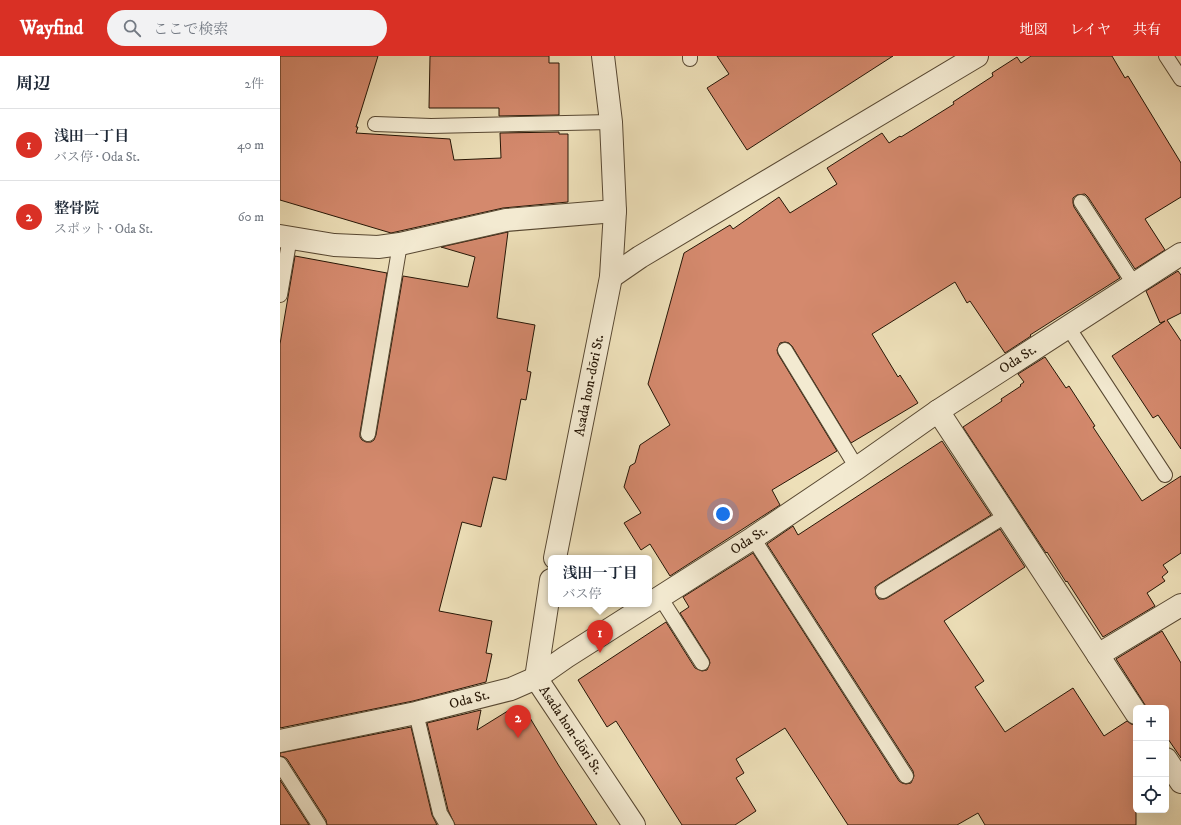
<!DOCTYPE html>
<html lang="ja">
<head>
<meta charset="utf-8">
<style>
	:root { --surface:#fff; --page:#f2f2f3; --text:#1f2937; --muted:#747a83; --line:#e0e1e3; --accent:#d93025 }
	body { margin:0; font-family:"IM FELL DW Pica","Noto Serif JP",serif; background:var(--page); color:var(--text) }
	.controls { position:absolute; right:12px; bottom:12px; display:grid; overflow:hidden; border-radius:6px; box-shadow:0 4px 16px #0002 }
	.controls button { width:36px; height:36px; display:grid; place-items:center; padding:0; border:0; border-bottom:1px solid var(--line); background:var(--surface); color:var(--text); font:20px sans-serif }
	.you { position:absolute; left:443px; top:458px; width:14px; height:14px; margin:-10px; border:3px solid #fff; border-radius:50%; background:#1a73e8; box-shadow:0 0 0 6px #1a73e833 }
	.badge { display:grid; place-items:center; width:26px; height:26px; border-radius:50%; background:var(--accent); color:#fff; font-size:13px; font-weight:700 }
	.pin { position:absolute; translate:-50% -33px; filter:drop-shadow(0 1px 2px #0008) }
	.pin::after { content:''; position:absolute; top:21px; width:14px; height:12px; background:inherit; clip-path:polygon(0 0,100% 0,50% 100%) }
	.popup { position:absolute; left:268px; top:499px; width:104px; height:52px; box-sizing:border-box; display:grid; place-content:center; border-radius:6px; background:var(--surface); filter:drop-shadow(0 1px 3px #0005); font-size:13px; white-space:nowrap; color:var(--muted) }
	.popup b { font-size:15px; color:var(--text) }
	.popup::after { content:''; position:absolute; left:50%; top:100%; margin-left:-8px; border:8px solid transparent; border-top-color:var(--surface) }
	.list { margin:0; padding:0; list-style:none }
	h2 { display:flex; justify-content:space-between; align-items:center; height:52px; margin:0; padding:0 16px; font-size:17px }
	h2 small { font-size:13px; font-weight:400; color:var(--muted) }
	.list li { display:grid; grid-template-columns:26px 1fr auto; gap:12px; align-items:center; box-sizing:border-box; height:72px; padding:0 16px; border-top:1px solid var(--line) }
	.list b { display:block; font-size:15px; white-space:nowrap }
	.list p { margin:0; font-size:13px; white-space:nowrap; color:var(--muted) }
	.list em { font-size:13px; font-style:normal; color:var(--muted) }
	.icon { flex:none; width:22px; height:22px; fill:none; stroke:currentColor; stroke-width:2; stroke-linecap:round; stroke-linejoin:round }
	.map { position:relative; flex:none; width:901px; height:769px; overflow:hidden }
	header { display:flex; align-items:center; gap:24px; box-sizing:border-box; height:56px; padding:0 20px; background:var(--accent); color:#fff }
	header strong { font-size:19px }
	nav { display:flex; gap:22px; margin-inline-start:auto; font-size:14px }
	.search { width:280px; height:36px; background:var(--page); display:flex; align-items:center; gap:10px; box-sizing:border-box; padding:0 14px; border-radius:22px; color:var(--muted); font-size:15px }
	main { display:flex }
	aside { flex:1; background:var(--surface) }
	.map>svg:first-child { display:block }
	.building { fill:#d4896d; stroke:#261606 }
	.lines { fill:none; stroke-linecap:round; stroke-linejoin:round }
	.lane-casing { stroke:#584832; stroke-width:16 }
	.street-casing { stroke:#584832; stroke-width:24 }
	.lane { stroke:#f3ead1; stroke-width:14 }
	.street { stroke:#f3ead1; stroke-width:22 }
	.labels { text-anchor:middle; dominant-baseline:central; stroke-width:3; stroke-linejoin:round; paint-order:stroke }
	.street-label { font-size:14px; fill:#261606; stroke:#f3ead1 }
</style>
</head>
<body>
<header>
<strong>Wayfind</strong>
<div class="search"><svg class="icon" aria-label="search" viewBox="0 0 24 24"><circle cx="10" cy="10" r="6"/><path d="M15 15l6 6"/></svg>ここで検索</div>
<nav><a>地図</a><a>レイヤ</a><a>共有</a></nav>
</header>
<main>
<aside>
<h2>周辺<small>2件</small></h2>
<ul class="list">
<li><span class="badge">1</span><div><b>浅田一丁目</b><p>バス停 · Oda St.</p></div><em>40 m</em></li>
<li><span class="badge">2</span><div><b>整骨院</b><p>スポット · Oda St.</p></div><em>60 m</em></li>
</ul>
</aside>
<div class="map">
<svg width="901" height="769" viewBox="0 0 901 769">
	<rect width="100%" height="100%" fill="#eddfb8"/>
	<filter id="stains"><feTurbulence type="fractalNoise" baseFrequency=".005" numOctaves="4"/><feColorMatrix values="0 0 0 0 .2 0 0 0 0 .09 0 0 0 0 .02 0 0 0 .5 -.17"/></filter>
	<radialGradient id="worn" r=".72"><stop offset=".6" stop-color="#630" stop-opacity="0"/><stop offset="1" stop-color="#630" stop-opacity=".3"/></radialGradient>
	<path class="building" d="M0 0H98L76 71H78L76 77 170 83 174 104 221 102 220 77 279 76V78H288V146L223 152 111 177 0 144Z
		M150 0H269V7H279V59L219 60V52H149Z
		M437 0H613L467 94 427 32 449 18Z
		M751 0H832L845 22 848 20 901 107V141L865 163 885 194 855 213 808 141 805 138 797 139 793 142V147L794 151 840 222 750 279 751 280 725 297 690 245 687 247 675 226 592 278 618 321 620 319 638 347 571 387 512 290 509 287 505 286 500 287 497 294 498 298 557 395 492 434 500 449 390 520 370 488 361 494 344 467 361 457 344 431 350 410 355 407 360 389 390 369 368 328 404 197 450 169 453 173 499 141 510 157 557 128 547 112 602 77 609 87 620 80 621 81 674 48 673 46 713 20 712 17 737 1 741 7Z
		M228 176 217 262 255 269 247 315 251 316 246 344 241 343 226 424 213 421 201 471 182 466 159 555 212 565 206 597 212 598 206 626 133 645 0 672V288L15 200 107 217 80 377V381L82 384 86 386H91L94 384 96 379 123 220 188 231 195 201 161 191Z
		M898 215 901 219V257L887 264 901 285V393L878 359 873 362 832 300 885 265 880 267 866 235Z
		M765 301 786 332 789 330 815 370 813 371 862 445 901 420V497L883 509 888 516 882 521 885 525 867 537 875 550 823 581 787 525 786 526 767 496 766 497 683 371 722 345 721 343 741 330 740 329 744 326 738 318Z
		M662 385 711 459 599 528 595 531 596 539 599 543H604L607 542 720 473 745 511 664 565 704 625 695 631 725 676 793 632 824 680 847 665 851 668 856 669V769H705L698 757 677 769H568L505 672 456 703 464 717 456 722 476 755 455 769H402L336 665 327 671 298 624 386 566 415 612 422 615 427 614 430 607 429 603 400 557 409 551 403 541 473 497 619 725 622 727 626 728 631 727 634 720 633 715 487 488 513 470 518 479Z
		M882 575 901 607V702L886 680V652H867L836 603Z
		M244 652 279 710 317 769H175L168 754 147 667 201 654 197 674 231 653 234 658Z
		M131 671 152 759 157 769H47L46 764 7 703 4 701 0 700V697Z
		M0 724 29 769H0Z"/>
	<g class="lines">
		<defs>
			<path id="lane" d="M410 0V3
				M886 0 901 23
				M95 68 151 70 331 66
				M801 146 854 228
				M0 239 10 181
				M788 271 885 419
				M505 294 577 412
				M88 378 120 188
				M473 482 626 720
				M603 535 727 459
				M380 541 422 607
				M136 657 160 757 167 769
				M0 708 39 769"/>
			<g id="street">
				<path d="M0 180 54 189 98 191 120 188 226 164 335 155"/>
				<path d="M331 221 360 201 697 0"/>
				<path d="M658 355 856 657"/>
				<path id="s1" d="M275 502 331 221 335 155 331 66 323 0"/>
				<path id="s2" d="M271 524 256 622 354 769"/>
				<path d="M818 599 901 549"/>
				<path id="s3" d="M0 685 136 657 231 633 256 622 286 601 473 482 577 412 658 355 901 198"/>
				<path d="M886 703 901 726"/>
			</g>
		</defs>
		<use href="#lane" class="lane-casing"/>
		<use href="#street" class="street-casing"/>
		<use href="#lane" class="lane"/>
		<use href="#street" class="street"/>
	</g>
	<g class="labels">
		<g class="street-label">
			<text stroke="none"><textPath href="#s3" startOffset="842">Oda St.</textPath></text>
			<text stroke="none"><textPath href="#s1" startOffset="176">Asada hon-dōri St.</textPath></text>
			<text stroke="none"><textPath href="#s3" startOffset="518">Oda St.</textPath></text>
			<text stroke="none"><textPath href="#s3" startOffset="194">Oda St.</textPath></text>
			<text stroke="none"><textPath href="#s2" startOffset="162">Asada hon-dōri St.</textPath></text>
		</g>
	</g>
	<rect width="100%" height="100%" filter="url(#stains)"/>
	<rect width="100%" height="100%" fill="url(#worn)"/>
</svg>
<div class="controls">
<button>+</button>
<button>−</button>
<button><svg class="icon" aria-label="locate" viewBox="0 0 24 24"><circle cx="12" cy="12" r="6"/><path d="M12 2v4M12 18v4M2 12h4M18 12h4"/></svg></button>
</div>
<div class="you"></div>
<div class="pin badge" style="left:320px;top:597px">1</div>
<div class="popup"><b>浅田一丁目</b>バス停</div>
<div class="pin badge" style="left:238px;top:682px">2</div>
</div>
</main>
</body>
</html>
